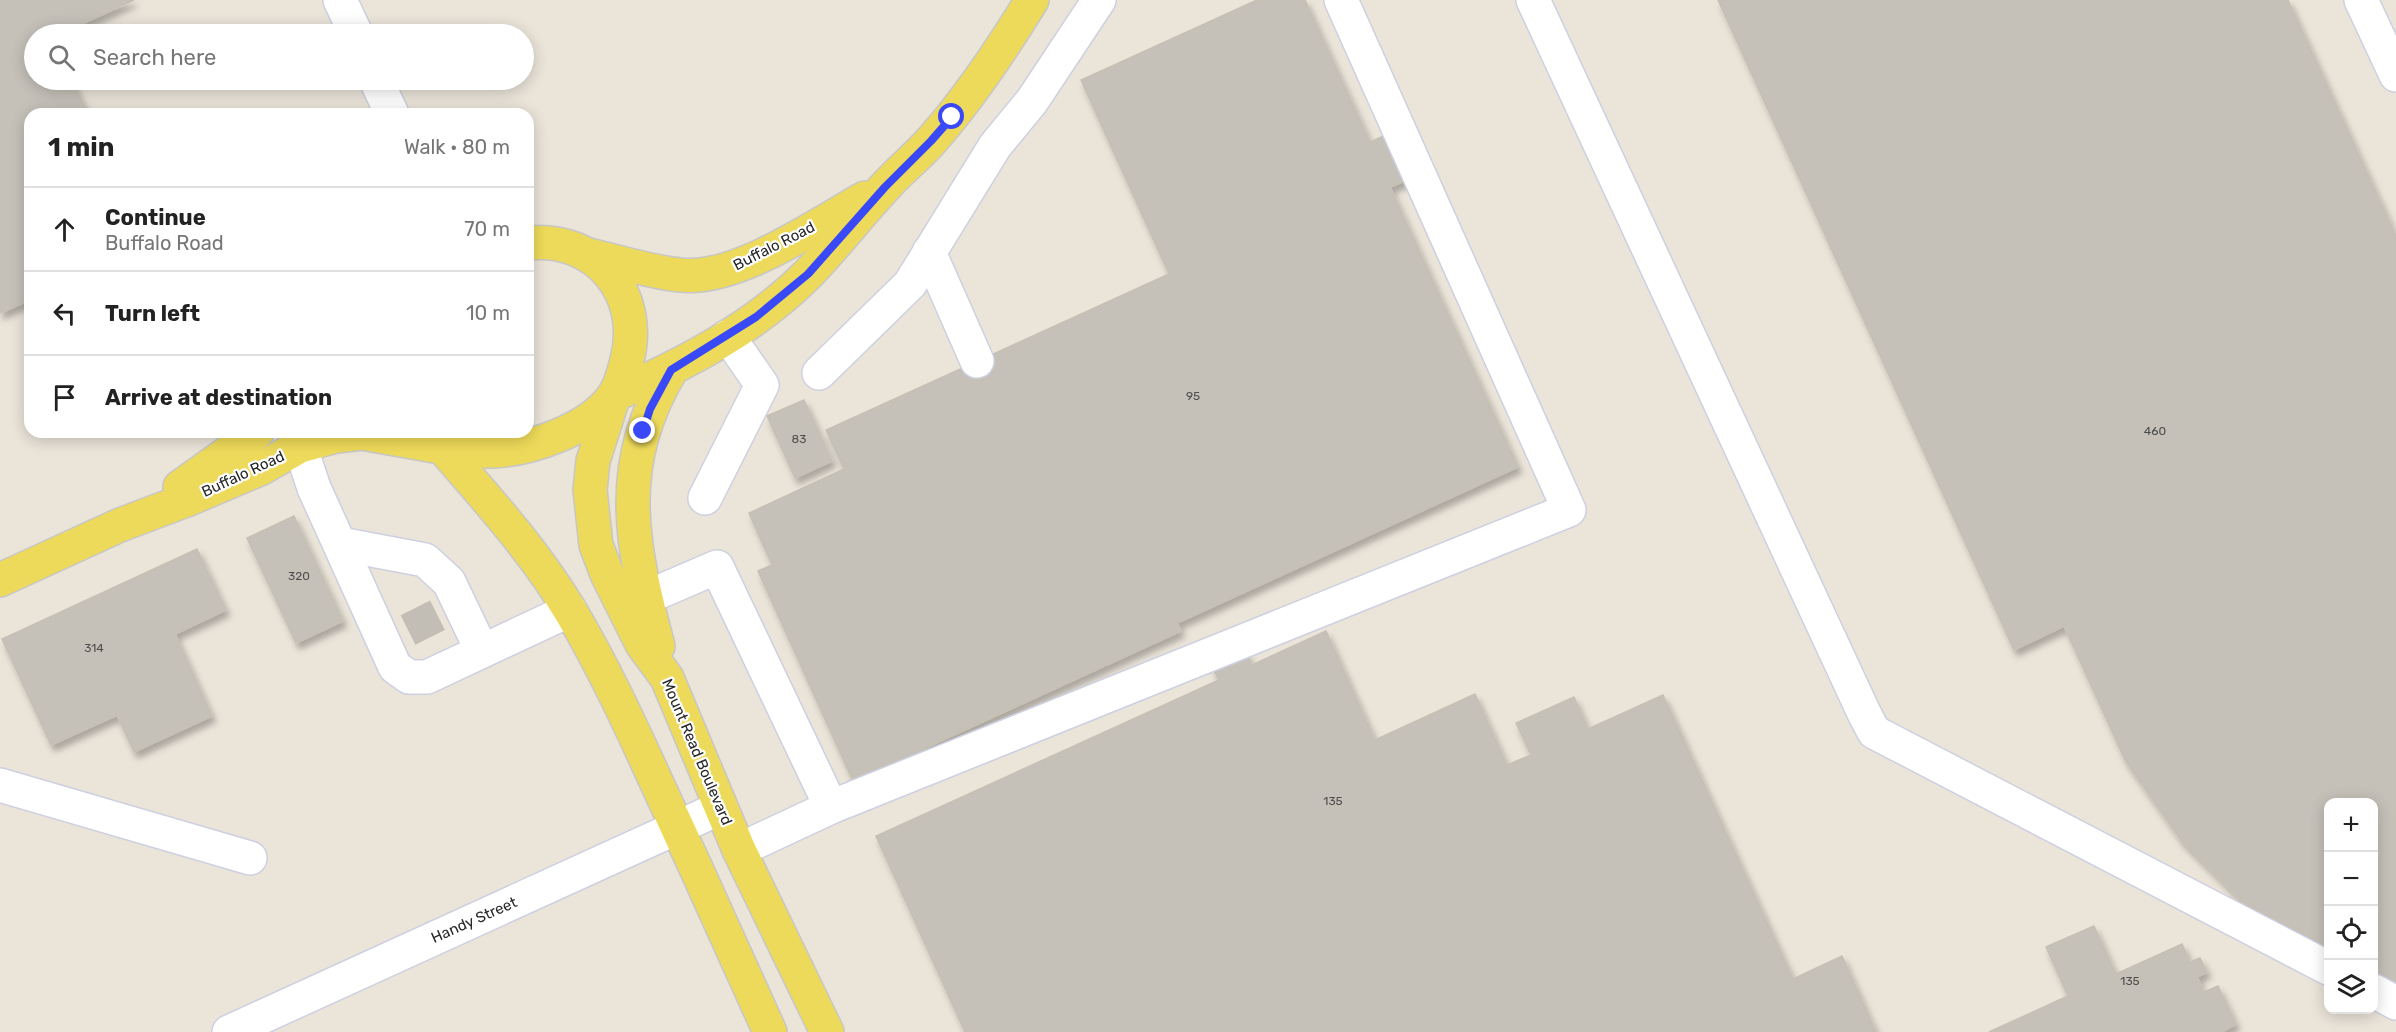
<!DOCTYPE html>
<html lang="en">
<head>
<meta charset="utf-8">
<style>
	:root { --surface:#fff; --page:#f2f2f2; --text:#222; --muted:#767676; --line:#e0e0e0 }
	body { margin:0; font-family:Rubik,sans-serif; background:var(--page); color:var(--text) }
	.controls { position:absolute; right:18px; bottom:18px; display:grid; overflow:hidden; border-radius:12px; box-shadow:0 3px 15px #0003 }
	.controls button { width:54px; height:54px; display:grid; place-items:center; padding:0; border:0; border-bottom:2px solid var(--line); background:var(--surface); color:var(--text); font:30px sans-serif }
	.stop { position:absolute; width:18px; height:18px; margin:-14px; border:4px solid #3949f7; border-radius:50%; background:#fff }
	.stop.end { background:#3949f7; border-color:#fff; box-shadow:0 2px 6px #0008 }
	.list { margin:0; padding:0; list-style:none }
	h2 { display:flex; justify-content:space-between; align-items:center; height:78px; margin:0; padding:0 24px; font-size:26px }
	h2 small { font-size:20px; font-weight:400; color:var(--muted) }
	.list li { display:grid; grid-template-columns:39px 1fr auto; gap:18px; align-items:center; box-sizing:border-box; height:84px; padding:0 24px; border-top:2px solid var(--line) }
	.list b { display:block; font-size:22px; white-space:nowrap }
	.list p { margin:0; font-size:20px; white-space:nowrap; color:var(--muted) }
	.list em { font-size:20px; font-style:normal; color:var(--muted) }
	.icon { flex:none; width:33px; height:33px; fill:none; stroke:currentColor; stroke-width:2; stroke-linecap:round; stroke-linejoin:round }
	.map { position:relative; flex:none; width:2396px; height:1032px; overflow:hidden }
	.search { position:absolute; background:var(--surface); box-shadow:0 3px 15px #0003; left:24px; top:24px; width:510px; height:66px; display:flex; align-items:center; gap:15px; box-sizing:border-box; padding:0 21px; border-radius:33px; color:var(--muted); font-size:22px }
	.panel { position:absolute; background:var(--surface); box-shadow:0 3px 15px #0003; left:24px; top:108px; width:510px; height:330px; border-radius:18px }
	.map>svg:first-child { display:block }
	.building { fill:#c5c1b9; stroke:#c5c0b3; stroke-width:1.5; filter:url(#shadow) }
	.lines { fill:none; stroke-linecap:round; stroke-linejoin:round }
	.minor-tunnel { stroke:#c3beb5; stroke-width:33; stroke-dasharray:33 16; stroke-linecap:butt }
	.minor-casing { stroke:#ced0e1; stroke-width:36 }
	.major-casing { stroke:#c7c7c7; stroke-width:36 }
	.minor { stroke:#fff; stroke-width:33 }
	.major { stroke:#eeda5a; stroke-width:33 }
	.route { stroke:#3949f7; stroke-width:8 }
	.labels { text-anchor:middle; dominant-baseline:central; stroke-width:4.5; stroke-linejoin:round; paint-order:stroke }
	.number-label { font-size:12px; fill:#4e4e4c }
	.street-label { font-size:15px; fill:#272727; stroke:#fff }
</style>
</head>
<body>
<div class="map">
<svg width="2396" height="1032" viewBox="0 0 2396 1032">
	<defs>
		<filter id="shadow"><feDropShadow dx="3.5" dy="6" stdDeviation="3" flood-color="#0004"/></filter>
	</defs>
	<rect width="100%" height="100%" fill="#eae4d9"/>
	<path class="building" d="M0 0H134L60 34H34V80H72L88 114H30V300L0 313Z
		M1257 0H1305L1370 142 1393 132 1414 177 1390 187 1518 467 1177 623 1181 631 853 781 758 571 772 565 749 513 844 469 826 430 1169 274 1081 80Z
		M1718 0H2288L2396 236V990L2374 978V802H2328V954L2257 916 2181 840 2125 760 2064 626 2014 650Z
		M804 400 832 461 795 478 767 416Z
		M294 516 343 621 296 643 247 538Z
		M197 549 226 610 175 634 212 716 134 752 117 715 51 745 2 639Z
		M1326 631 1375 740 1475 694 1507 765 1531 755 1516 723 1574 697 1588 729 1663 695 1793 979 1842 956 1876 1032H965L876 836 1219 680 1212 667 1246 652 1252 665Z
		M2094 926 2116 974 2182 944 2190 962 2200 958 2207 972 2197 977 2204 992 2218 986 2236 1024 2222 1032H1989L2068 996 2046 947Z"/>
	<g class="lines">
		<path class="minor-tunnel" d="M408 630 444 612"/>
		<defs>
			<path id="minor" d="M340 0 356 34
				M1533 0 1864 713 1874 732 2328 968
				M2361 0 2396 75
				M376 80 392 114
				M929 252 977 361
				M819 373 910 284 995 146 1032 101 1099 0
				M300 446 314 488 395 667 409 677H427L570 610
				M705 498 762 385 728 336
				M340 544 425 560 449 582 482 651
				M645 598 717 567 831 807
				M0 785 250 858
				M739 850 831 807 1569 510 1341 0
				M2374 991 2396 1003
				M229 1032 720 808"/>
			<path id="major" d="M589 255C619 262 650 272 680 275 735 282 817 225 865 198
				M614 395C683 365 755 328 809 273 835 246 858 216 884 188 899 171 917 157 932 140 970 97 1002 49 1032 0
				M613 398 593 461 590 490 596 545 607 574 642 644 667 678 739 850 827 1032
				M433 440C447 454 475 451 494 451 532 449 589 429 612 398 620 388 624 372 627 360 644 294 597 236 528 243
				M442 447C488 500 535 552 571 612 603 666 629 722 655 779 694 863 732 948 770 1032
				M180 487 257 432
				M0 580 120 525 189 499 262 468 300 446 336 436 362 433 440 447
				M658 646C631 544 614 466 671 370"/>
		</defs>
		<use href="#minor" class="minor-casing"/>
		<use href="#major" class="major-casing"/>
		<use href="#minor" class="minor"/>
		<use href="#major" class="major"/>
	</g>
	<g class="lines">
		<path class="route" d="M643 431 650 409 671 370 756 317 808 274 885 187 931 141 952 117"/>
	</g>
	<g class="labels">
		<g class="number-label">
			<text x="1193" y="396">95</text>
			<text x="2155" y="431">460</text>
			<text x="799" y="439">83</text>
			<text x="299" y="576">320</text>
			<text x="94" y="648">314</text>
			<text x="1333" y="801">135</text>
			<text x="2130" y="981">135</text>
		</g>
		<g class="street-label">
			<text transform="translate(774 246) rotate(-27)">Buffalo Road</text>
			<text transform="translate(243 474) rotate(-25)">Buffalo Road</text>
			<text transform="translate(697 752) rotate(67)">Mount Read Boulevard</text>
			<text transform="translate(474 920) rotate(-24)">Handy Street</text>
		</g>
	</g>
</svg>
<div class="controls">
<button>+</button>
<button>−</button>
<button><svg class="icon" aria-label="locate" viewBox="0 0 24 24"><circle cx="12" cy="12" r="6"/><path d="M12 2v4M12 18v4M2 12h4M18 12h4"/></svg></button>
<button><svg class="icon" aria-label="layers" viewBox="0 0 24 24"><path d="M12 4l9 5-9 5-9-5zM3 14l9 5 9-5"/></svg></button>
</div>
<div class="stop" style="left:952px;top:117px"></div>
<div class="stop end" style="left:643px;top:431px"></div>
<div class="search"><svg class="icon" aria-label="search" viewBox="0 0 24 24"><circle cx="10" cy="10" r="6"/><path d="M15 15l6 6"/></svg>Search here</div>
<section class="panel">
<h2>1 min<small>Walk · 80 m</small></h2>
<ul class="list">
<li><svg class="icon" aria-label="ahead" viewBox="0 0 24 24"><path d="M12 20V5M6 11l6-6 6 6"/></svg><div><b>Continue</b><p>Buffalo Road</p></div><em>70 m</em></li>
<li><svg class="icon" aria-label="left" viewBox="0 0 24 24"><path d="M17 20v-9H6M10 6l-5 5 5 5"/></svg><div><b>Turn left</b></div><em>10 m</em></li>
<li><svg class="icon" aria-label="arrive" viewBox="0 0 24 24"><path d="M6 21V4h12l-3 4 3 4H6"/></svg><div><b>Arrive at destination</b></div></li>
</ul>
</section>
</div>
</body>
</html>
